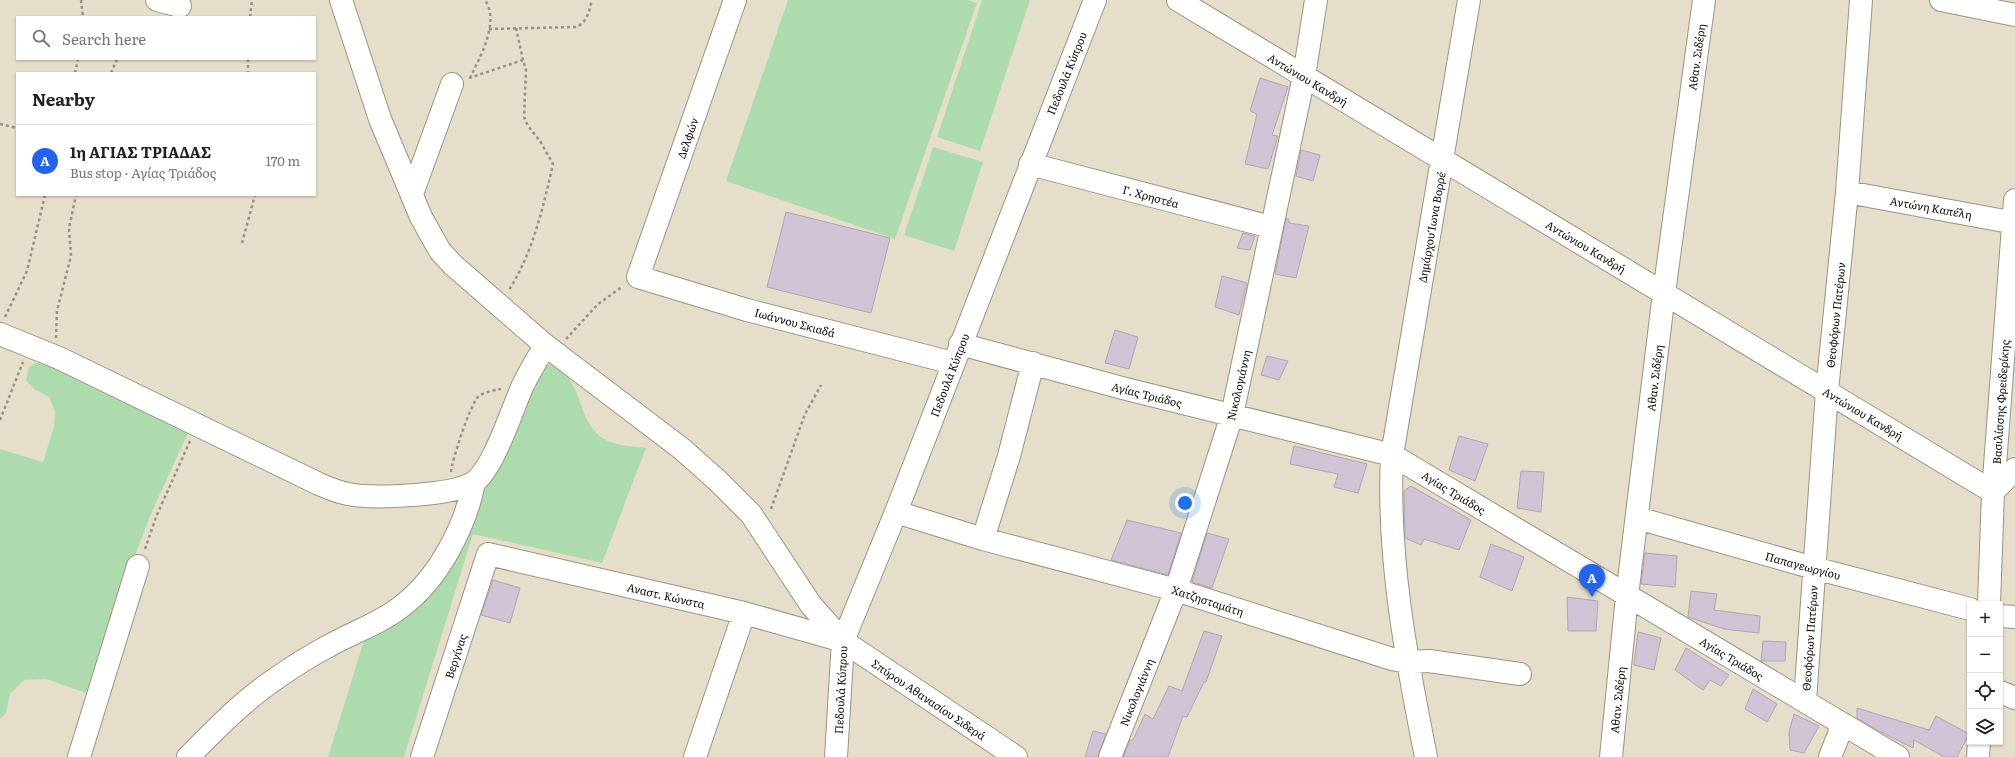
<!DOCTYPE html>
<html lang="en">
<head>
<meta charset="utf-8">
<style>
	:root { --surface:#fff; --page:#f6f6f6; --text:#202124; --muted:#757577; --line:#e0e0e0; --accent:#2563eb }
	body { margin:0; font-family:Literata,serif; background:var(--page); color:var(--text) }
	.controls { position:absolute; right:12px; bottom:12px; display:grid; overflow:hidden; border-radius:0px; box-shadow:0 1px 3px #0004 }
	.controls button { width:36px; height:36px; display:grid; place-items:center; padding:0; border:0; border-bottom:1px solid var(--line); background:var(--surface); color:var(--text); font:20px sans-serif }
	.you { position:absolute; left:1185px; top:503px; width:14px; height:14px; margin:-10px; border:3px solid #fff; border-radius:50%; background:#1a73e8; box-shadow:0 0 0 6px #1a73e833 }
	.badge { display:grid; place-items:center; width:26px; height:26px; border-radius:50%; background:var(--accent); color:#fff; font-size:13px; font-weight:700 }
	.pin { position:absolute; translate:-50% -33px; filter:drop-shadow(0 1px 2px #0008) }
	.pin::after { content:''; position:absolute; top:21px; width:14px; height:12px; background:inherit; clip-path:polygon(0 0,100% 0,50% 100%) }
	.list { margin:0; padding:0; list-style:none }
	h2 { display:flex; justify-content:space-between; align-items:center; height:52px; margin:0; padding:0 16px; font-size:17px }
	h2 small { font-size:13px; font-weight:400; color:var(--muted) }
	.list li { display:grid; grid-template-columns:26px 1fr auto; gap:12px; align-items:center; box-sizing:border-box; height:72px; padding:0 16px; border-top:1px solid var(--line) }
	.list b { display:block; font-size:15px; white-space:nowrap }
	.list p { margin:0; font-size:13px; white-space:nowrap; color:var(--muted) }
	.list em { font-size:13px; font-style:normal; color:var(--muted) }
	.icon { flex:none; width:22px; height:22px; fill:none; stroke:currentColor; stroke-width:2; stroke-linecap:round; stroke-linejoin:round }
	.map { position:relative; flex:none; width:2015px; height:757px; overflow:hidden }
	.search { position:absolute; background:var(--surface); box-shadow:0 1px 3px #0004; left:16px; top:16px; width:300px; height:44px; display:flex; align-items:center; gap:10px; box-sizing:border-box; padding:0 14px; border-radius:0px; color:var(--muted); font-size:15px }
	.panel { position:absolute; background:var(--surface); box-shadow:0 1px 3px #0004; left:16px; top:72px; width:300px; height:124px; border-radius:0px }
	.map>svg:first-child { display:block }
	.green { fill:#aedbae }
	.building { fill:#d0c3d5; stroke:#b1a5b6 }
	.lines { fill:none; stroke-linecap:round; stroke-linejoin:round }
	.minor-casing { stroke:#9b9482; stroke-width:24 }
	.path { stroke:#979283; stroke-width:2.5; stroke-dasharray:3 3; stroke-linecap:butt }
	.minor { stroke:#fff; stroke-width:22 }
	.labels { text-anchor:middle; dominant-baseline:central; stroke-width:3; stroke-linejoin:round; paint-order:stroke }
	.street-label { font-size:11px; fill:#0e0c06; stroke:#fff }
</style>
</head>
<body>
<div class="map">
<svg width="2015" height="757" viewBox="0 0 2015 757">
	<rect width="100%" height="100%" fill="#e5deca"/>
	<path class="green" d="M788 0H968L977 3 895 239 726 181Z
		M982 0H1030L980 151 937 137Z
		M933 147 983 162 954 251 904 235Z
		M39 362 67 371 189 431 150 516 113 612 86 693 46 679 24 680 10 694 6 713 0 719V449L43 462 54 427 55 411 49 397 34 389 26 380 29 367Z
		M552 365C583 377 576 419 601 437 613 446 632 446 646 448L602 563 473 534 404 757H328L367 631 403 610 542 366Z"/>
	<path class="building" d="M1260 78 1288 87 1272 135 1278 136 1268 169 1245 164 1257 114 1250 111Z
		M1301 150 1320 155 1313 181 1296 176Z
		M786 212 890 238 871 313 767 287Z
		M1286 219H1289V223L1309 226 1296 278 1275 274Z
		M1243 233 1255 236 1250 250 1237 248Z
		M1222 276 1247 283 1239 315 1215 307Z
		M1115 330 1138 337 1129 369 1105 363Z
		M1267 356 1288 361 1279 380 1261 375Z
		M1459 436 1488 444 1475 481 1449 470Z
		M1294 446 1367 464 1358 493 1334 487 1338 474 1290 464Z
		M1521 471 1544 472 1541 512 1517 508Z
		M1411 486 1471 520 1459 550 1424 539 1421 545 1405 538 1404 491Z
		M1127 520 1181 533 1168 575 1111 560Z
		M1207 533 1229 539 1212 588 1192 582Z
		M1491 544 1524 557 1512 591 1480 577Z
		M1645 553 1677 556 1675 587 1641 584Z
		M493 580 520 588 510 623 481 615Z
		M1691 591 1717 594 1714 610 1760 616 1759 633 1724 629 1688 617Z
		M1567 597 1598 601 1596 631H1568Z
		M1204 631 1222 636 1206 682H1204L1187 717 1183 716 1168 757H1123L1130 740H1133L1145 714 1153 719 1169 686 1182 691Z
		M1638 632 1661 638 1654 670 1634 665Z
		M1763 641 1786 642 1785 661H1761Z
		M1686 648 1729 675 1721 686 1710 680 1703 690 1675 670Z
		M1753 689 1777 704 1767 722 1745 709Z
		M1857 708 1929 730 1936 716 1969 734 1957 757H1944L1914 740 1913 748 1879 731 1857 718Z
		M1794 714 1819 726 1804 753 1790 750 1789 732Z
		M1093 731 1106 734 1098 757H1085Z"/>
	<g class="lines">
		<defs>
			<path id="minor" d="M157 0 180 6
				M341 0 380 119 421 217 440 251 453 265 545 345 682 449 718 481 751 514 811 605 843 641 1016 757
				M735 0 638 277 747 310 953 363
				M1178 0 1993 492 2015 469
				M1941 0 2015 15
				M1030 164 1271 227
				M1847 192 2015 223
				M412 194 452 84
				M0 334 59 358 319 484C328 488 338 492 348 494 372 499 454 496 474 482 494 468 512 409 523 385 530 371 538 358 545 345
				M960 344 1126 389 1392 455 1898 757
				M896 512 983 539 1176 590 1392 659 1407 662 1429 661 1520 674
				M1637 518 1814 568 1970 609
				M983 539 1009 456 1033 363
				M1989 604 1993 492 2015 200
				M2000 616 2015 617
				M2000 692 2015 698
				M1805 701 1827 391 1847 192 1861 0
				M79 757 138 566
				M188 757C214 731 241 703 271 682 288 670 306 658 325 648 350 633 380 624 402 606 439 578 465 527 474 483
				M422 757 488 554 744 613 843 641
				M695 757 744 613
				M836 757 843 641 896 512 1095 0
				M1110 757 1176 590 1232 415 1304 76 1316 0
				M1426 757C1406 657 1387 557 1392 455L1469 0
				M1611 757 1627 596 1664 293 1704 0
				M1830 757 1843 724
				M1978 757 1979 742"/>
		</defs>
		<use href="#minor" class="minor-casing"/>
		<path class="path" d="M81 0 83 17
			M250 17 252 0
			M516 28 523 60
			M489 29 575 27C587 24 589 11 592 0
			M248 59V73
			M75 73 78 59
			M111 73 117 59
			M469 78 523 60 526 70 524 117 528 126 540 141 553 164C543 208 533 252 509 290
			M470 78C480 57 500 22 485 0
			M0 124 17 128
			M242 243 255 195
			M5 317 27 271 45 195
			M56 338 57 311 71 256 69 228 76 195
			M566 339 598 304 622 287
			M0 420 23 362
			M451 472C452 460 470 405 478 397 484 392 494 390 501 389
			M771 509 805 414 821 385
			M145 549 156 517 190 441"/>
		<use href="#minor" class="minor"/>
	</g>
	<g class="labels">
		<g class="street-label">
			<text transform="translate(1696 57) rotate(-82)">Αθαν. Σιδέρη</text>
			<text transform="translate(1066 73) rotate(-68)">Πεδουλά Κύπρου</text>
			<text transform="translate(1308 79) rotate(31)">Αντώνιου Κανδρή</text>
			<text transform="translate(687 138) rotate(-71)">Δελφών</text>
			<text transform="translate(1151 196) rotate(15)">Γ. Χρηστέα</text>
			<text transform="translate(1931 207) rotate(10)">Αντώνη Καπέλη</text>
			<text transform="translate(1431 227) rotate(-80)">Δημάρχου Ίωνα Βορρέ</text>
			<text transform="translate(1586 246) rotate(31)">Αντώνιου Κανδρή</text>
			<text transform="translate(1835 315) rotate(-84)">Θεοφόρων Πατέρων</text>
			<text transform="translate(795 322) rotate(15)">Ιωάννου Σκιαδά</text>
			<text transform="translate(949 375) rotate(-69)">Πεδουλά Κύπρου</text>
			<text transform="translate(1654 378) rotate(-83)">Αθαν. Σιδέρη</text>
			<text transform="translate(1238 385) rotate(-77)">Νικολογιάννη</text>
			<text transform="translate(1147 394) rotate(14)">Αγίας Τριάδος</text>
			<text transform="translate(2000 402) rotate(-86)">Βασιλίσσης Φρειδερίκης</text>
			<text transform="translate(1863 413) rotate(31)">Αντώνιου Κανδρή</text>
			<text transform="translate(1454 492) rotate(31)">Αγίας Τριάδος</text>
			<text transform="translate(1803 565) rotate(15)">Παπαγεωργίου</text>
			<text transform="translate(666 595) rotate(13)">Αναστ. Κώνστα</text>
			<text transform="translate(1208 600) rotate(18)">Χατζησταμάτη</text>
			<text transform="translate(1809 638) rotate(-86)">Θεοφόρων Πατέρων</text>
			<text transform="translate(455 656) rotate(-72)">Βεργίνας</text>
			<text transform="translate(1732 658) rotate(31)">Αγίας Τριάδος</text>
			<text transform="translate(840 690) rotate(-87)">Πεδουλά Κύπρου</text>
			<text transform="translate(1136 692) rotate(-68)">Νικολογιάννη</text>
			<text transform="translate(929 699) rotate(34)">Σπύρου Αθανασίου Σιδερά</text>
			<text transform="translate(1617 700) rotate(-84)">Αθαν. Σιδέρη</text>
		</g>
	</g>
</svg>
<div class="controls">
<button>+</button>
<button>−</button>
<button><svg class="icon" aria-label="locate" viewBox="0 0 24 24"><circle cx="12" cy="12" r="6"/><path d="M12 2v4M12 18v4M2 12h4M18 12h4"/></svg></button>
<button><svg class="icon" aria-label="layers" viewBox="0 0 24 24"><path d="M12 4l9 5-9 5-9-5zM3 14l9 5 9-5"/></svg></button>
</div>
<div class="you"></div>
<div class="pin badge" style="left:1592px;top:597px">A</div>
<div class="search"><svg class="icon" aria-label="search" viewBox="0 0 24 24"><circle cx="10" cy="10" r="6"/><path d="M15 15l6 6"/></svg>Search here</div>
<section class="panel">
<h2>Nearby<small></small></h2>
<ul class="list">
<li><span class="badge">A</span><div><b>1η ΑΓΙΑΣ ΤΡΙΑΔΑΣ</b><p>Bus stop · Αγίας Τριάδος</p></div><em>170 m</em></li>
</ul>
</section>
</div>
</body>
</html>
